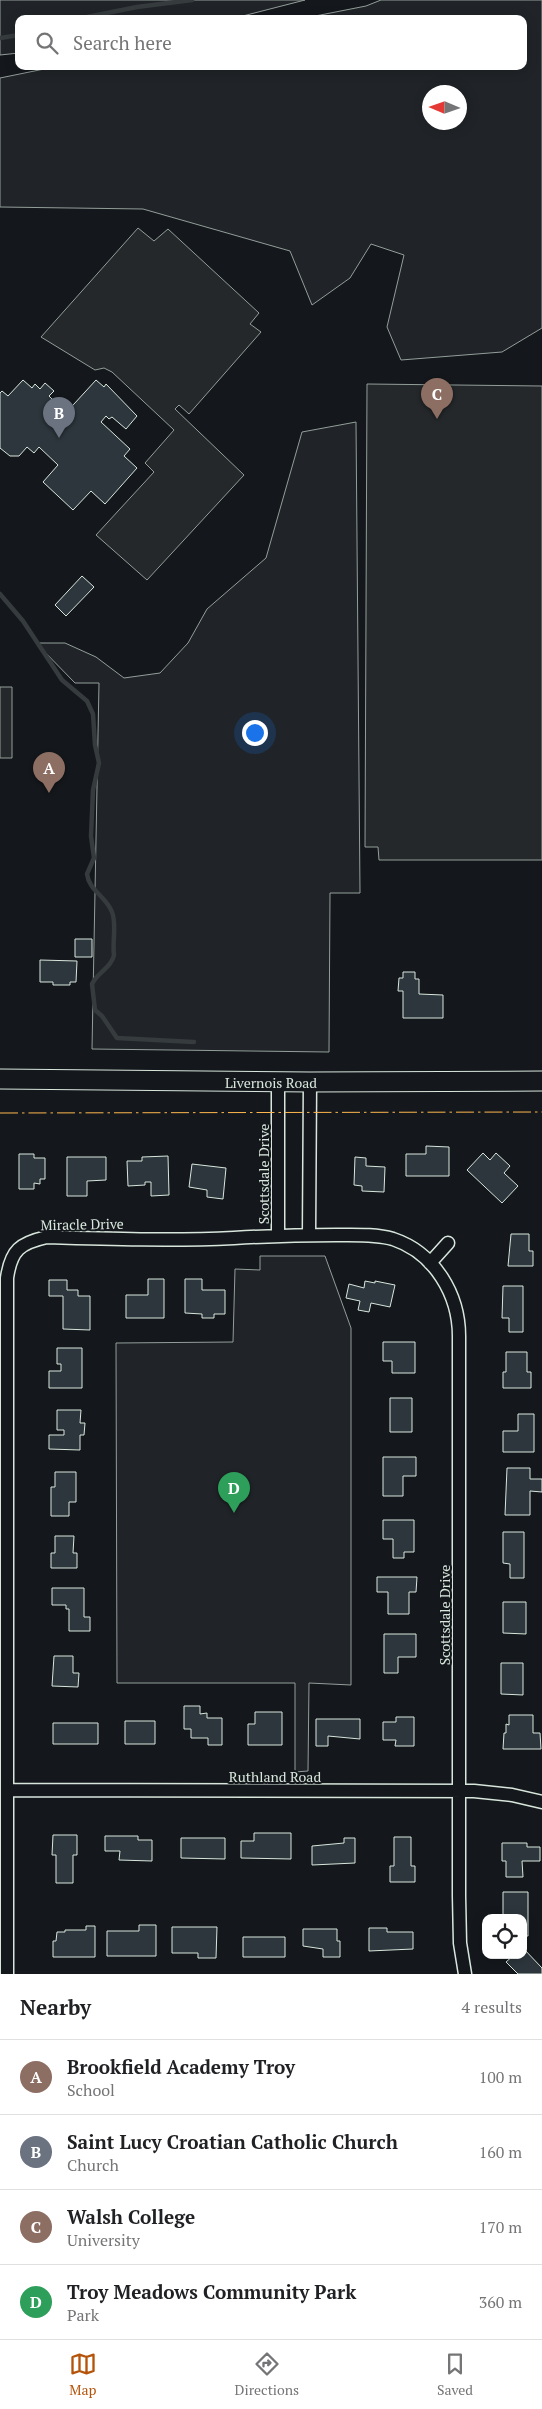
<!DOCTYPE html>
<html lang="en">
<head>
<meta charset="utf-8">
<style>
	:root { --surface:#fff; --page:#f6f6f6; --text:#202124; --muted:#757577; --line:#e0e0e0; --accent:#b45309 }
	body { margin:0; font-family:"PT Serif",serif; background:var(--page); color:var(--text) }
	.controls { position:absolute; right:15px; bottom:15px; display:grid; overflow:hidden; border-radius:10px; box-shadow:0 2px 12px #0003 }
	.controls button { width:45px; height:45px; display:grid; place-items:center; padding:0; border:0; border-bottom:1px solid var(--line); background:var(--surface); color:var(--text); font:25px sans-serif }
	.compass { position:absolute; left:422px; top:85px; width:45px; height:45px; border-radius:50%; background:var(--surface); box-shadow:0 2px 12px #0003; rotate:272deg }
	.you { position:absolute; left:254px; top:732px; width:18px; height:18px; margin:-12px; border:4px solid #fff; border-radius:50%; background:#1a73e8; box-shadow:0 0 0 8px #1a73e833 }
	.badge { display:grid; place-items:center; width:32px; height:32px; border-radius:50%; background:var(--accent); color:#fff; font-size:16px; font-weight:700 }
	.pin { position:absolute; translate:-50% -41px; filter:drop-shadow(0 1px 2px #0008) }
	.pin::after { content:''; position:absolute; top:26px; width:18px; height:15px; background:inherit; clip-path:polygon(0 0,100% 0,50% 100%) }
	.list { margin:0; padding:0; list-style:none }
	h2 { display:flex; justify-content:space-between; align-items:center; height:65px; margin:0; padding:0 20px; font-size:21px }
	h2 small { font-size:16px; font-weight:400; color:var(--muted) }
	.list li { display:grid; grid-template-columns:32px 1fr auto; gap:15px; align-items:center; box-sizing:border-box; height:75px; padding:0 20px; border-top:1px solid var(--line) }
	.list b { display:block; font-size:19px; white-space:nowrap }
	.list p { margin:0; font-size:16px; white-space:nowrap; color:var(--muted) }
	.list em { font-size:16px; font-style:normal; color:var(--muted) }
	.icon { flex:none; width:28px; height:28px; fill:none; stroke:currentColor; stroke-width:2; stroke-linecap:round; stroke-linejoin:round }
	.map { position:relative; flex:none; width:542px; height:1974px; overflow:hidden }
	.search { position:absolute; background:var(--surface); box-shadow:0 2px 12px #0003; left:15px; right:15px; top:15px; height:55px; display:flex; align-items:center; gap:12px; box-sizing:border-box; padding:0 18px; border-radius:10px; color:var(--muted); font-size:19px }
	.sheet { height:365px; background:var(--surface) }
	nav { display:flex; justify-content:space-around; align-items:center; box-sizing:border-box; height:70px; border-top:1px solid var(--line); background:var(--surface); font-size:14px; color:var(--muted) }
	nav a { display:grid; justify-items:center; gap:2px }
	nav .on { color:var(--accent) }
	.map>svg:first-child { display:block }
	.green { fill:#202428; stroke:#939e99; fill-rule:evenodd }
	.parking { fill:#24282b; stroke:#939e99 }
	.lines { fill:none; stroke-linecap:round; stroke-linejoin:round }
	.stream { stroke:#363b3e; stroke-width:4.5 }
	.building { fill:#2c363c; stroke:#d8e6dc }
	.minor-casing { stroke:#d8e6dc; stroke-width:15 }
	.secondary-casing { stroke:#d8e6dc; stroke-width:21 }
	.minor { stroke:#14181c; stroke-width:12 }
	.secondary { stroke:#14181c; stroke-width:19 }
	.power { stroke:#ffb74d; stroke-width:1; stroke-dasharray:18 4 2.5 4; stroke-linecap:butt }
	.labels { text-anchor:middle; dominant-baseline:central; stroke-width:4; stroke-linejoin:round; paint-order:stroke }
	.street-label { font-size:14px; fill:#d8e6dc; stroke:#14181c }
</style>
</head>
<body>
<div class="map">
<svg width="542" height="1974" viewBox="0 0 542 1974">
	<rect width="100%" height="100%" fill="#14181c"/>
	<path class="green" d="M0 0H305L231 19H19V53L0 55Z
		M381 0H542V328L502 352 401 360 387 327 404 255 371 244 350 278 312 305 290 251 143 209 0 207V78L59 66H523V19H300L366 6ZM430 92H460V122H430Z
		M356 422 360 893H330L329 1052 92 1049 99 683H75L36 643H65L96 657 124 678 160 673 188 643 207 609 266 558 302 432Z
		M260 1256H325L351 1328V1685L309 1683 308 1771 295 1772V1683H117L116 1343 233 1342 235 1269 260 1270Z"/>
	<path class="parking" d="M138 228 154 241 168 229 259 313 250 324 261 332 189 414 179 405 175 409 244 475 147 580 96 535 154 472 145 463 174 430 112 372 104 368 95 370 41 337Z
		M367 384 542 386V860H379L378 847H365Z
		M0 687H12V758H0Z"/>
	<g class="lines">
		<path class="stream" d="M77 19 137 7 192 0
			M0 38 19 35
			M0 594 23 621 62 680 87 701 93 714 95 745 99 763 93 790 91 836 94 858 87 874C89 891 106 896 112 912 117 924 112 942 114 955 112 967 97 973 92 984L95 1010 102 1016 117 1038 194 1042"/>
	</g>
	<path class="building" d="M23 380 32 388 35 384 40 389 45 383 54 391 49 396 53 400 49 404 63 416 96 380 104 387 106 384 137 416 126 429 112 417 109 419 106 416 101 422 130 449 124 456 137 468 105 504 91 491 73 510 43 482 58 465 39 447 34 453 27 447 19 456H10L0 448V393L2 391 8 396Z
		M82 576 94 587 66 616 55 605Z
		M75 939H92V957H75Z
		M40 960 77 961 76 982H70V985H53V982H40Z
		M403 972H415V979H419V994L443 995V1018H403V991H398L399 978H403Z
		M426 1146 449 1147V1176H406V1154H426Z
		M483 1153 490 1160 496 1153 510 1166 504 1173 518 1186 502 1203 467 1170Z
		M19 1154H34V1158H45V1179H40V1184L34 1183V1189H19Z
		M168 1156 169 1195 151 1196V1182H145V1185L128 1186 127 1161H142V1157Z
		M67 1157H106V1180L87 1181V1196H67Z
		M355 1157 366 1158V1166L385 1167 384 1192 362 1191V1186L354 1185Z
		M192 1164 226 1168 223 1199 207 1197V1190L189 1187Z
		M511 1234H529V1251H533V1266H508Z
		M148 1279H164V1318H126V1295H148Z
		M185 1279H202V1290H225V1314H214V1318H202V1314L185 1313Z
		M49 1280H67V1290H78V1296H90V1330L63 1329V1296H49Z
		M365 1281 375 1283V1281L395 1285 390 1307 371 1303 369 1312 358 1310 360 1301 346 1298 349 1284 364 1288Z
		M503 1286H523V1332H509V1318H502Z
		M383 1342H415V1373H392V1361H383Z
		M57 1348H82V1388H49V1371H61V1364H57Z
		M506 1352H527V1372H531V1388H503V1372H506Z
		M390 1398H412V1432H390Z
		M57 1410H81L80 1423H85L84 1435H80V1450L49 1449V1435H64V1430H57Z
		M518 1414H534V1452H503V1431H518Z
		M383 1457H416V1476H403V1496H383Z
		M507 1468H530V1479H542V1492L530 1491V1515H505Z
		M55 1472H76V1502H69V1516H51V1487H55Z
		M383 1520H414V1552H404V1558H393V1539H383Z
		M503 1532H524V1578H510V1564L503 1563Z
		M55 1536H74L73 1553H77V1568H51V1553H55Z
		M377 1577H417L416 1592H409V1614H388V1592H377Z
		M52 1588H84V1617H90V1631H69V1609H66V1605H52Z
		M503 1602H526V1634L503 1633Z
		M384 1634H416V1657H398V1673H384Z
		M54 1656H73V1673H79L78 1687 52 1686Z
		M501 1663H523V1695L501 1694Z
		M184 1706H200V1714L207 1713V1718H222V1745H208V1738H191V1729H184Z
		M255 1712H282V1745H248V1724H255Z
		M509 1715H533V1733H540L541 1749H503L504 1733H506V1724L509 1725Z
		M396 1717H414V1746H395L396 1740H383V1722H396Z
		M316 1719H360V1739L328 1736V1746H316Z
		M125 1721H155V1744H125Z
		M53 1723H98V1744H53Z
		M254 1833H291V1859L241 1858V1841H254Z
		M53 1835H77V1855H73V1883H56V1855H52Z
		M105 1836H138V1840H152V1861L119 1860 120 1851H105Z
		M394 1837H411V1866H415V1882H390V1866H394Z
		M181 1838H225V1859L181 1858Z
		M344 1838H355V1863L312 1865V1846L344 1843Z
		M502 1843H527V1847H540V1861H522L523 1877H506V1861H502Z
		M503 1892H528V1936H523V1918H503Z
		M139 1925H156V1956H107V1931H139Z
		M86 1926H95V1957H53V1941H56L57 1932H65V1930H86Z
		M172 1927H217L216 1958H198V1953H172Z
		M369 1928H387V1932H413V1949L369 1951Z
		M303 1929H337V1941H340V1957H323V1949L303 1946Z
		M243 1937H285V1957H243Z
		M523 1948 542 1968V1974H518L506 1962 514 1955H523Z"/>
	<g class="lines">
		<defs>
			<path id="minor" d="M309 1235 310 1082
				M278 1236V1082
				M430 1263 448 1243
				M7 1790 474 1791 512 1795 542 1802
				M7 1974V1278C11 1250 20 1243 47 1237 109 1239 172 1241 234 1238 268 1236 302 1235 336 1235 355 1235 376 1234 393 1239 435 1253 459 1295 459 1336V1896L460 1943 465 1974"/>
			<path id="secondary" d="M0 1079 310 1082 542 1081"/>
		</defs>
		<use href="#minor" class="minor-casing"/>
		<use href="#secondary" class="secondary-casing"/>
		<use href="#minor" class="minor"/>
		<use href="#secondary" class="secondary"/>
		<path class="power" d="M0 1113 542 1112"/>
	</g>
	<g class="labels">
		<g class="street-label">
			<text x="271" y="1082">Livernois Road</text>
			<text transform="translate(263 1174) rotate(-90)">Scottsdale Drive</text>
			<text transform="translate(82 1224) rotate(-1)">Miracle Drive</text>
			<text transform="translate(444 1615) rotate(-90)">Scottsdale Drive</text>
			<text x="275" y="1776">Ruthland Road</text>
		</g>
	</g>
</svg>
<div class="controls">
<button><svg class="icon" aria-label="locate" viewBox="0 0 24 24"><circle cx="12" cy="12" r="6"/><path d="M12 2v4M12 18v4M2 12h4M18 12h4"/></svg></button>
</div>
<svg class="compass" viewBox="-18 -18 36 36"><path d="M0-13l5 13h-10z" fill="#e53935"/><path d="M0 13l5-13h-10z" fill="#757577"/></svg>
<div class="you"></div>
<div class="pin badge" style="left:49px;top:793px;background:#8d6e63">A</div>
<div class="pin badge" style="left:59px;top:438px;background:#6b7280">B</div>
<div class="pin badge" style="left:437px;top:419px;background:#8d6e63">C</div>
<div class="pin badge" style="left:234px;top:1513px;background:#2e9e5b">D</div>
<div class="search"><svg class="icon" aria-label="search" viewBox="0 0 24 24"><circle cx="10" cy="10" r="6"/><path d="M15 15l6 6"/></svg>Search here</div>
</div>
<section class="sheet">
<h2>Nearby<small>4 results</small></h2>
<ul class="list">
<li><span class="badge" style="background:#8d6e63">A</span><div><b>Brookfield Academy Troy</b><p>School</p></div><em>100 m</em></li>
<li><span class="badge" style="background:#6b7280">B</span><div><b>Saint Lucy Croatian Catholic Church</b><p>Church</p></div><em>160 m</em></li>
<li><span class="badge" style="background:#8d6e63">C</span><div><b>Walsh College</b><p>University</p></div><em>170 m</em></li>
<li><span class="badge" style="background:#2e9e5b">D</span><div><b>Troy Meadows Community Park</b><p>Park</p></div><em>360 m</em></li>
</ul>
</section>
<nav>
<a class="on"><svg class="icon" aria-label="map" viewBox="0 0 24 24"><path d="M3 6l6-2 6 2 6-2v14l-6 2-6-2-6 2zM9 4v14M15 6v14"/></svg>Map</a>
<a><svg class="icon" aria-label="directions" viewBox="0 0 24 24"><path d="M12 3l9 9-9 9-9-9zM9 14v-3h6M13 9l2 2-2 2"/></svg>Directions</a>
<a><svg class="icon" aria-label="saved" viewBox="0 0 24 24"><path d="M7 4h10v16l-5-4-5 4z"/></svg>Saved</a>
</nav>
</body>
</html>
